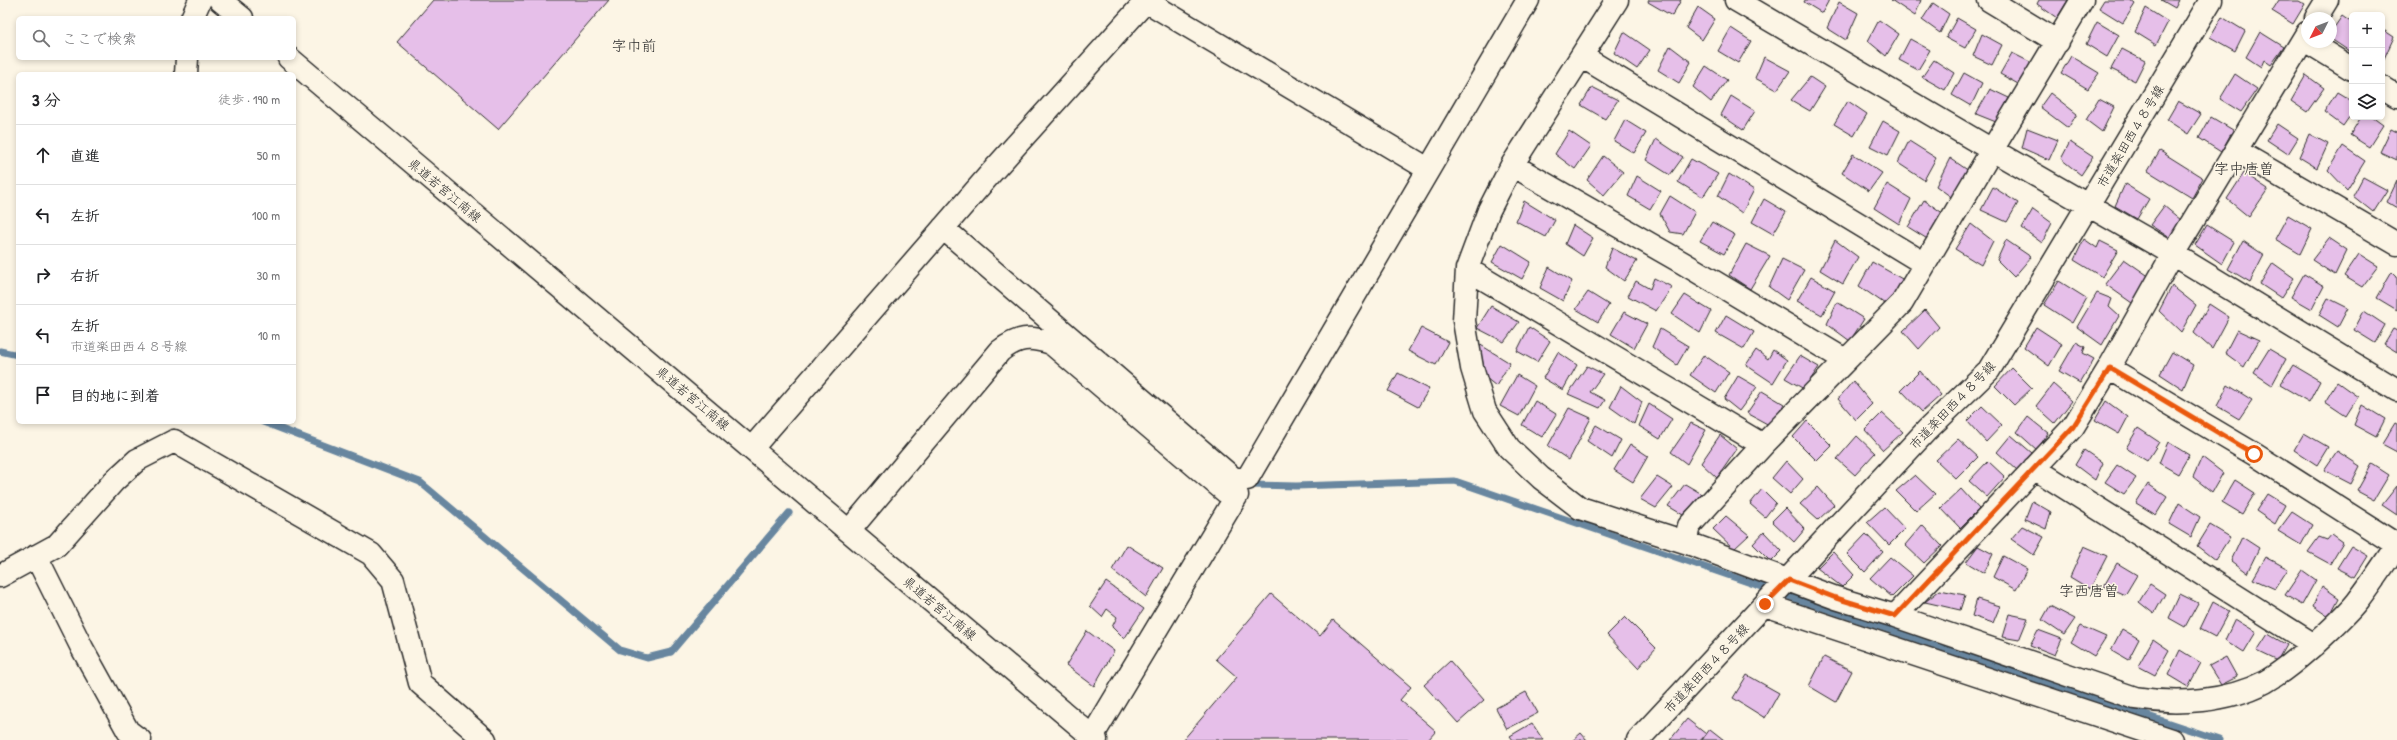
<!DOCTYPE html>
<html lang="ja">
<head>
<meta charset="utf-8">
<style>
	:root { --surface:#fff; --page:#f2f2f2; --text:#202124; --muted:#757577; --line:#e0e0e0 }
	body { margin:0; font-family:"Patrick Hand","Klee One",sans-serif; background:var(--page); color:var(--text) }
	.controls { position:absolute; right:12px; top:12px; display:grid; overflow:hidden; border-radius:6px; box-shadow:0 2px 6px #0003 }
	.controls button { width:36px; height:36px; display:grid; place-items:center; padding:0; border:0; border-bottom:1px solid var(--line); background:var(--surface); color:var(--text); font:20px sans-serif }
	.compass { position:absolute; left:2301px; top:12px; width:36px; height:36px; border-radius:50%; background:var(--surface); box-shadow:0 2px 6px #0003; rotate:228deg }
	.stop { position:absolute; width:12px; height:12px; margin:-9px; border:3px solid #ea580c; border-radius:50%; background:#fff }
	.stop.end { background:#ea580c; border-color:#fff; box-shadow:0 1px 4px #0008 }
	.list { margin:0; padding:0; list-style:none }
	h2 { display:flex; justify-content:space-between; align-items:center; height:52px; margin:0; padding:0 16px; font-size:17px }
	h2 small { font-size:13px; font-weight:400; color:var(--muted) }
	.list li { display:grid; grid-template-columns:26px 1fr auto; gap:12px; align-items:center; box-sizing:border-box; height:60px; padding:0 16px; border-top:1px solid var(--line) }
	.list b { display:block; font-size:15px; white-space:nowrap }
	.list p { margin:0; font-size:13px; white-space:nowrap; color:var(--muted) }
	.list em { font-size:13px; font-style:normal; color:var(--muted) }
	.icon { flex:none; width:22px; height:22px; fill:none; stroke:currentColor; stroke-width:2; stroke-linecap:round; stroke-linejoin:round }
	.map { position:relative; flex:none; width:2397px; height:740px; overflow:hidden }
	.search { position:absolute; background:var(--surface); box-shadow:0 2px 6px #0003; left:16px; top:16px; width:280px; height:44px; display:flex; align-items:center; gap:10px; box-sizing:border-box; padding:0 14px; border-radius:6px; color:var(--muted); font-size:15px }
	.panel { position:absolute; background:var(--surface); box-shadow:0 2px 6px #0003; left:16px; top:72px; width:280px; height:352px; border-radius:6px }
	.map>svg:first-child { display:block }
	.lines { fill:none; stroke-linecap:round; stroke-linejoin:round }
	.stream { stroke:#67869f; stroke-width:7 }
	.building { fill:#e6bfe9; stroke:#2b2b2b }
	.minor-casing { stroke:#2b2b2b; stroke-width:25 }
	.major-casing { stroke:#2b2b2b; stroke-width:25 }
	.minor { stroke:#fcf5e5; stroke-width:22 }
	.major { stroke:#fcf5e5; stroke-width:22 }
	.route { stroke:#ea580c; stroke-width:5 }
	.labels { text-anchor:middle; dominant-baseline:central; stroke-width:3; stroke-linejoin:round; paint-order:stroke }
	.street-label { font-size:13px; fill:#2b2b2b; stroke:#fcf5e5 }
	.quarter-label { font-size:15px; fill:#2b2b2b; stroke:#fcf5e5 }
</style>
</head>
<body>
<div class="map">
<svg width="2397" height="740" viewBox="0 0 2397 740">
	<rect width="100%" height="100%" fill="#fcf5e5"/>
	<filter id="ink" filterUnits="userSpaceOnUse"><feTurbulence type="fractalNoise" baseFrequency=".025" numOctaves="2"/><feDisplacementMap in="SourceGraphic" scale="8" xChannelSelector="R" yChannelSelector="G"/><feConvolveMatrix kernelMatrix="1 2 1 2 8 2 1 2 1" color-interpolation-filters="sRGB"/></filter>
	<g filter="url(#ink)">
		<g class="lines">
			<path class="stream" d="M0 351 18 355
				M263 422 420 482 620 650 647 658 671 652 789 513
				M1247 485 1296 486 1455 481 1794 598 2220 740"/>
		</g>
		<path class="building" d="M433 0H609L498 129 397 42Z
			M1649 0H1681L1672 16 1648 2Z
			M1805 0H1829L1822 13 1804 2Z
			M1891 0H1921L1915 16Z
			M2039 0H2068L2057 18 2037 4Z
			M2104 0H2130L2135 4 2123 23 2099 8Z
			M2161 0H2179L2175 8Z
			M2279 0H2298L2305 4 2293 24 2272 11Z
			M1839 2 1858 13 1846 40 1827 28Z
			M1933 3 1949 14 1940 33 1922 20Z
			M1698 7 1715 19 1702 40 1686 28Z
			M2146 8 2168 22 2156 45 2135 32Z
			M2342 16 2352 23V53L2331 39V32Z
			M2222 17 2245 31 2235 51 2210 37Z
			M1957 18 1976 29 1965 48 1946 38Z
			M1879 20 1899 34 1886 56 1868 41Z
			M2097 22 2119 35 2107 57 2086 44Z
			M1731 28 1751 41 1738 63 1718 51Z
			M2382 29 2394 37 2382 63Z
			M1624 32 1650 50 1637 69 1614 53Z
			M2260 32 2284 47 2271 65 2264 60 2261 67 2246 57Z
			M1982 34 2002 45 1992 65 1973 56Z
			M1910 39 1930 50 1918 70 1899 60Z
			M1670 46 1691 62 1679 83 1658 70Z
			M2122 49 2145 61 2135 81 2111 69Z
			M2012 53 2032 63 2020 85 2000 74Z
			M2071 56 2099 73 2088 89 2061 73Z
			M1764 57 1790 71 1777 90 1755 78Z
			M1934 60 1954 73 1945 90 1922 77Z
			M1706 66 1727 80 1711 102 1693 87Z
			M1964 73 1982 83 1971 106 1952 95Z
			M2235 74 2257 89 2241 112 2220 99Z
			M2306 75 2324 88 2307 112 2291 101Z
			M1810 77 1825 87 1810 111 1791 100Z
			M1592 87 1618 100 1605 119 1581 105Z
			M1990 89 2009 98 1996 122 1976 114Z
			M2337 92 2352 101V113L2343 126 2324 112Z
			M2050 93 2077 114 2068 128 2040 107Z
			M1731 96 1755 111 1743 130 1721 115Z
			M2099 99 2114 107 2102 132 2086 120Z
			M1848 101 1867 114 1854 136 1834 124Z
			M2178 101 2201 114 2188 134 2167 120Z
			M2211 117 2233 130 2221 152 2199 138Z
			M2361 117H2372L2383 125 2369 147 2350 135Z
			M1625 120 1646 133 1634 153 1614 141Z
			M1883 121 1900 131 1888 155 1870 146Z
			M2277 124 2298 138 2288 154 2267 140Z
			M2027 128 2058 140 2049 160 2022 148Z
			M2391 129 2397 132V160L2380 152Z
			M1569 131 1591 146 1575 169 1555 154Z
			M2309 134 2328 144 2317 168 2299 157Z
			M1656 139 1683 157 1670 175 1646 160Z
			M1909 141 1936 158 1924 180 1898 163Z
			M2070 142 2093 157 2081 175 2061 159Z
			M2343 146 2365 161 2347 190 2328 170Z
			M2160 151 2203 178 2192 198 2148 171Z
			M1853 154 1882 173 1869 191 1842 173Z
			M1603 156 1623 172 1604 195 1587 180Z
			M1950 158 1969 171 1954 199 1936 186Z
			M1691 159 1718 174 1703 197 1678 182Z
			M2244 173 2268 189 2249 217 2227 199Z
			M1729 174 1754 190 1742 213 1718 196Z
			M1637 176 1661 191 1650 209 1628 196Z
			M2363 177 2387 190 2373 212 2353 196Z
			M2397 181V208L2387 202Z
			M1887 184 1911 199 1899 224 1874 208Z
			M2125 184 2149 199 2137 219 2115 206Z
			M1993 187 2018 203 2007 222 1981 210Z
			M1670 196 1695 212 1683 234 1670 232 1660 214Z
			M1764 199 1786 212 1773 234 1752 222Z
			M1924 200 1944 214 1929 240 1908 227Z
			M1524 201 1555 220 1546 237 1516 221Z
			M2164 206 2181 220 2170 238 2150 225Z
			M2033 209 2052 223 2042 243 2022 228Z
			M2288 215 2312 229 2300 254 2275 239Z
			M1712 222 1735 235 1724 254 1700 241Z
			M1971 224 1993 241 1981 265 1955 249Z
			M1573 225 1593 238 1583 256 1565 244Z
			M2207 225 2234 242 2222 264 2195 245Z
			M2329 238 2347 250 2335 275 2312 260Z
			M2084 239 2097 248 2100 241 2118 250 2102 277 2074 260Z
			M1835 240 1858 257 1843 284 1820 270Z
			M2006 240 2031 257 2014 277 1997 260Z
			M2243 241 2264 255 2250 282 2228 269Z
			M1502 244 1531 262 1522 279 1492 262Z
			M1746 244 1770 256 1750 289 1729 275Z
			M1612 248 1637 261 1624 281 1605 267Z
			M2359 254 2378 266 2362 287 2344 276Z
			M1782 259 1804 270 1787 300 1769 287Z
			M2124 259 2150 277 2132 303 2105 284Z
			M1872 262 1904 280 1888 306 1859 286Z
			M2273 263 2294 278 2281 298 2260 284Z
			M1549 267 1572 281 1563 301 1540 288Z
			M2392 272 2397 277V310L2377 298Z
			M2304 274 2324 286 2312 309 2291 297Z
			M1811 277 1835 291 1822 315 1797 301Z
			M1654 278 1672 287 1656 311 1628 296 1636 281 1650 289Z
			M2059 281 2086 298 2072 323 2044 305Z
			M2172 286 2196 305 2181 332 2159 311Z
			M1588 292 1609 305 1598 322 1576 309Z
			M2097 293 2112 299 2109 307 2119 316 2102 345 2077 327Z
			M1685 295 1711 311 1700 333 1672 314Z
			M2328 298 2348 308 2338 327 2319 315Z
			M1837 302 1864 319 1850 341 1827 324Z
			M2209 304 2229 317 2212 349 2194 333Z
			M1491 306 1519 322 1504 342 1477 328Z
			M1925 310 1939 327 1919 349 1903 331Z
			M2364 311 2385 325 2375 343 2354 330Z
			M1624 312 1647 324 1634 348 1611 334Z
			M1726 315 1754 332 1744 349 1716 333Z
			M1529 327 1550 341 1537 362 1517 351Z
			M2036 327 2062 344 2049 366 2024 347Z
			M1421 328 1448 342 1436 365 1408 351Z
			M1660 329 1688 346 1677 365 1652 347Z
			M2393 329 2397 331V352L2384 344Z
			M2237 330 2259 340 2244 367 2225 353Z
			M2076 342 2085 347 2083 353 2094 359 2080 383 2059 371Z
			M1479 344 1510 363 1496 386 1486 378Z
			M2269 349 2286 359 2272 385 2254 373Z
			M1756 350 1768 359 1773 350 1787 360 1773 383 1746 365Z
			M1558 352 1577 365 1563 390 1543 378Z
			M2172 352 2193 365 2183 389 2160 374Z
			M1704 355 1729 372 1716 393 1690 375Z
			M1800 356 1819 367 1804 389 1785 378Z
			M2293 365 2320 381 2309 402 2280 385Z
			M1587 366 1603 374 1590 392 1605 400 1600 408 1568 394Z
			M2012 368 2032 388 2014 405 1995 386Z
			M1920 371 1941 395 1922 412 1901 390Z
			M1398 373 1429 389 1418 407 1388 391Z
			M1517 375 1535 386 1519 416 1500 406Z
			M1738 376 1757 387 1739 411 1724 399Z
			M1853 381 1872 404 1856 420 1838 399Z
			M2337 382 2358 397 2346 416 2325 402Z
			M2053 384 2072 401 2055 423 2036 406Z
			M2228 385 2252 400 2239 419 2217 406Z
			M1621 386 1642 402 1634 424 1610 407Z
			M1762 391 1784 404 1771 426 1747 413Z
			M1535 401 1556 414 1542 437 1522 425Z
			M2106 401 2128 417 2119 434 2095 420Z
			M1649 404 1672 419 1660 439 1639 426Z
			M2362 405 2385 419 2376 437 2354 425Z
			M1982 406 2002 425 1986 442 1967 421Z
			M1569 408 1591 418 1569 460 1548 446Z
			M1882 413 1903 432 1883 450 1865 430Z
			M2028 417 2048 433 2037 450 2017 432Z
			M1807 421 1832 446 1817 461 1793 437Z
			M1691 423 1706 430 1687 464 1671 452Z
			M2395 423 2397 424V452L2382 444Z
			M1596 425 1621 440 1612 458 1587 441Z
			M2138 428 2159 442 2147 461 2126 448Z
			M2304 433 2328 447 2317 465 2294 450Z
			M1720 435 1737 449 1717 478 1701 463Z
			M2011 435 2032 453 2017 470 1997 452Z
			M1857 436 1875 453 1855 475 1837 459Z
			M1958 439 1978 457 1956 479 1936 460Z
			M2168 442 2189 455 2178 474 2159 463Z
			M1630 444 1648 456 1633 482 1614 470Z
			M2084 450 2103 463 2095 480 2075 465Z
			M2337 451 2360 466 2351 484 2324 470Z
			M2202 457 2223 473 2212 492 2193 477Z
			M1786 461 1803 479 1790 494 1772 478Z
			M1988 461 2005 477 1987 497 1969 481Z
			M2372 464 2389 475 2374 500 2357 491Z
			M2117 465 2136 478 2124 494 2105 482Z
			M1915 475 1935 494 1916 511 1896 491Z
			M1657 477 1673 487 1656 508 1640 499Z
			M2235 480 2255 493 2242 514 2222 502Z
			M1685 484 1702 494 1683 515 1668 506Z
			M2148 484 2167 497 2156 515 2136 503Z
			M2397 486V515L2382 505Z
			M1818 487 1834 505 1818 520 1800 504Z
			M1762 489 1776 503 1765 517 1750 504Z
			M1961 489 1979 509 1960 528 1941 508Z
			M2267 494 2285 505 2275 524 2256 511Z
			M2032 501 2051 512 2046 529 2025 519Z
			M2179 503 2200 517 2191 537 2169 524Z
			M1884 507 1905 529 1889 545 1867 522Z
			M1785 508 1805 529 1794 542 1772 521Z
			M2292 512 2312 525 2301 545 2278 531Z
			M1726 516 1749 535 1734 549 1713 529Z
			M1922 525 1942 546 1924 563 1905 545Z
			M2210 525 2230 537 2215 560 2197 546Z
			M2022 526 2044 537 2034 555 2011 539Z
			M1764 532 1782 551 1771 562 1753 544Z
			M1866 534 1883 552 1865 572 1847 554Z
			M2332 534 2343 542 2330 564 2308 552 2319 537 2327 540Z
			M2242 537 2259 548 2247 573 2231 561Z
			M1127 545 1163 568 1146 597 1112 570Z
			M1978 546 1993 554 1984 573 1966 562Z
			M2084 546 2107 556 2090 589 2070 577Z
			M2351 546 2368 556 2355 577 2337 568Z
			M1833 552 1854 575 1842 587 1817 568Z
			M2003 556 2027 569 2016 590 1993 577Z
			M1890 557 1913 576 1892 597 1870 578Z
			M2266 557 2288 569 2275 589 2253 579Z
			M2117 563 2137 575 2125 595 2104 586Z
			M2302 570 2316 580 2302 605 2285 595Z
			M1106 582 1144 609 1124 639 1112 627 1117 617 1107 609 1102 617 1090 606Z
			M2150 584 2165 594 2154 614 2139 602Z
			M2322 586 2339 598 2329 617 2313 606Z
			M1940 590 1965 595 1960 610 1925 602Z
			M1271 594 1320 636 1333 620 1411 687 1400 700 1436 731 1428 740H1183L1237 677 1216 659Z
			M2180 594 2198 603 2185 627 2169 618Z
			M1977 599 2000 606 1993 623 1972 616Z
			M2213 602 2229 611 2215 637 2200 629Z
			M2050 606 2075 619 2064 635 2042 620Z
			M2009 614 2028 618 2019 640 2002 637Z
			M1625 617 1656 648 1638 668 1607 635Z
			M2235 619 2256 632 2244 652 2225 640Z
			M2081 626 2106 637 2094 656 2071 642Z
			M2122 629 2139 639 2128 660 2111 650Z
			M2038 630 2062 639 2055 655 2030 645Z
			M1087 631 1114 651 1094 686 1066 665Z
			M2268 634 2287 645 2278 661 2257 651Z
			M2153 639 2169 650 2155 675 2138 666Z
			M2180 650 2201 663 2188 687 2168 675Z
			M1824 657 1852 671 1836 702 1809 686Z
			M2226 657 2237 677 2221 685 2209 666Z
			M1450 661 1484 700 1458 723 1424 685Z
			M1747 675 1779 693 1765 718 1733 698Z
			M1526 692 1538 713 1507 729 1496 708Z
			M1687 719 1706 734 1701 740H1670Z
			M1532 723 1543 740H1513L1510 736Z
			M1710 729 1724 740H1702Z
			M1581 733 1587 740H1573Z"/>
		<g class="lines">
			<defs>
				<path id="minor" d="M1617 0 1512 165 1489 210 1467 269 1464 321 1472 368 1485 411 1509 448 1541 478 1580 508 1685 542 1836 598 1895 616 2135 698C2177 705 2227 702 2265 682 2284 671 2300 657 2316 643 2330 630 2345 617 2357 602 2371 584 2384 564 2397 545
					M1989 0 2058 42
					M2082 0 1992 150 2173 254 2397 390
					M1146 1 1428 169
					M192 18 200 0
					M2316 18 2327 0
					M2308 42 2352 69
					M1583 57 1925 264
					M186 74 187 58
					M2382 87 2397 96
					M2237 151 2397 244
					M1512 165 1683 263 1845 360
					M943 228 1234 479H1247L1528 0
					M1467 269 1763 445
					M2109 368 2254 454 2397 545
					M174 441 371 554 393 580 420 683 485 740
					M752 448 991 173 1147 0
					M2034 468 2314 645
					M849 531 1000 351C1018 337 1029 336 1051 343L1226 492 1237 495 1090 740
					M1685 542 1689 526 1763 445 1902 303 1992 150 1736 0
					M36 556 82 648 128 731 140 740
					M0 576 57 545 114 481 137 460 174 441
					M1765 605 2172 740
					M1895 616 2073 427 2109 368 2173 254 2307 33
					M1638 740 1927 430 1989 370 2211 0"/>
				<path id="major" d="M220 0 242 18
					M289 58 1096 740"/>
			</defs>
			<use href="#minor" class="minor-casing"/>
			<use href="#major" class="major-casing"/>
			<use href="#minor" class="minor"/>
			<use href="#major" class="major"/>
		</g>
	</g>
	<g class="lines" filter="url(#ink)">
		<path class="route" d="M1765 604 1789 580 1836 598 1895 616 2073 427 2110 368 2254 454"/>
	</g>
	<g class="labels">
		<g class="street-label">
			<text transform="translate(2130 136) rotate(-59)">市道楽田西４８号線</text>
			<text transform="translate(445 190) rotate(40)">県道若宮江南線</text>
			<text transform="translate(693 398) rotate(40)">県道若宮江南線</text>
			<text transform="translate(1952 405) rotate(-46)">市道楽田西４８号線</text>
			<text transform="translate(940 608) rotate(40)">県道若宮江南線</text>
			<text transform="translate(1706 668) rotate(-47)">市道楽田西４８号線</text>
		</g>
		<g class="quarter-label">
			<text x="634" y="45">字巾前</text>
			<text x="2244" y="168">字中唐曽</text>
			<text x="2089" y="590">字西唐曽</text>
		</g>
	</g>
</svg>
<div class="controls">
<button>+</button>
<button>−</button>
<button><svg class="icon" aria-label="layers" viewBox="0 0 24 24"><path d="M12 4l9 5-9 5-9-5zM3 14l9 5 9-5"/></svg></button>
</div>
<svg class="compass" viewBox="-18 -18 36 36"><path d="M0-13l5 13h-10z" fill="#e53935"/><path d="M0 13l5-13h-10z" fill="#757577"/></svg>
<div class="stop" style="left:2254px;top:454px"></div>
<div class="stop end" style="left:1765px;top:604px"></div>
<div class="search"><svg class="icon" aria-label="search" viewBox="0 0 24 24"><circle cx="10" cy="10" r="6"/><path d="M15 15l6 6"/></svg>ここで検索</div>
<section class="panel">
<h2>3 分<small>徒歩 · 190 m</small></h2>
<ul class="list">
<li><svg class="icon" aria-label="ahead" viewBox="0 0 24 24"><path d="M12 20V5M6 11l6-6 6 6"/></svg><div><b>直進</b></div><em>50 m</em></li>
<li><svg class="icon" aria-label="left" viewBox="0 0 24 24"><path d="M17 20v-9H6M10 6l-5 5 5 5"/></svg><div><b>左折</b></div><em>100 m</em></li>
<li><svg class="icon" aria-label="right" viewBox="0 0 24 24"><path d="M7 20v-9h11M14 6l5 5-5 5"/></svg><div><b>右折</b></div><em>30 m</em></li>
<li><svg class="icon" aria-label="left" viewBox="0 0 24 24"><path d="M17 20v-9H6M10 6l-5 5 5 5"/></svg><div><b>左折</b><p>市道楽田西４８号線</p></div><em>10 m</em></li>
<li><svg class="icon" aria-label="arrive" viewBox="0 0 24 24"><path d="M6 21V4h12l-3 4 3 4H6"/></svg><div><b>目的地に到着</b></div></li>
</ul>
</section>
</div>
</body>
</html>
